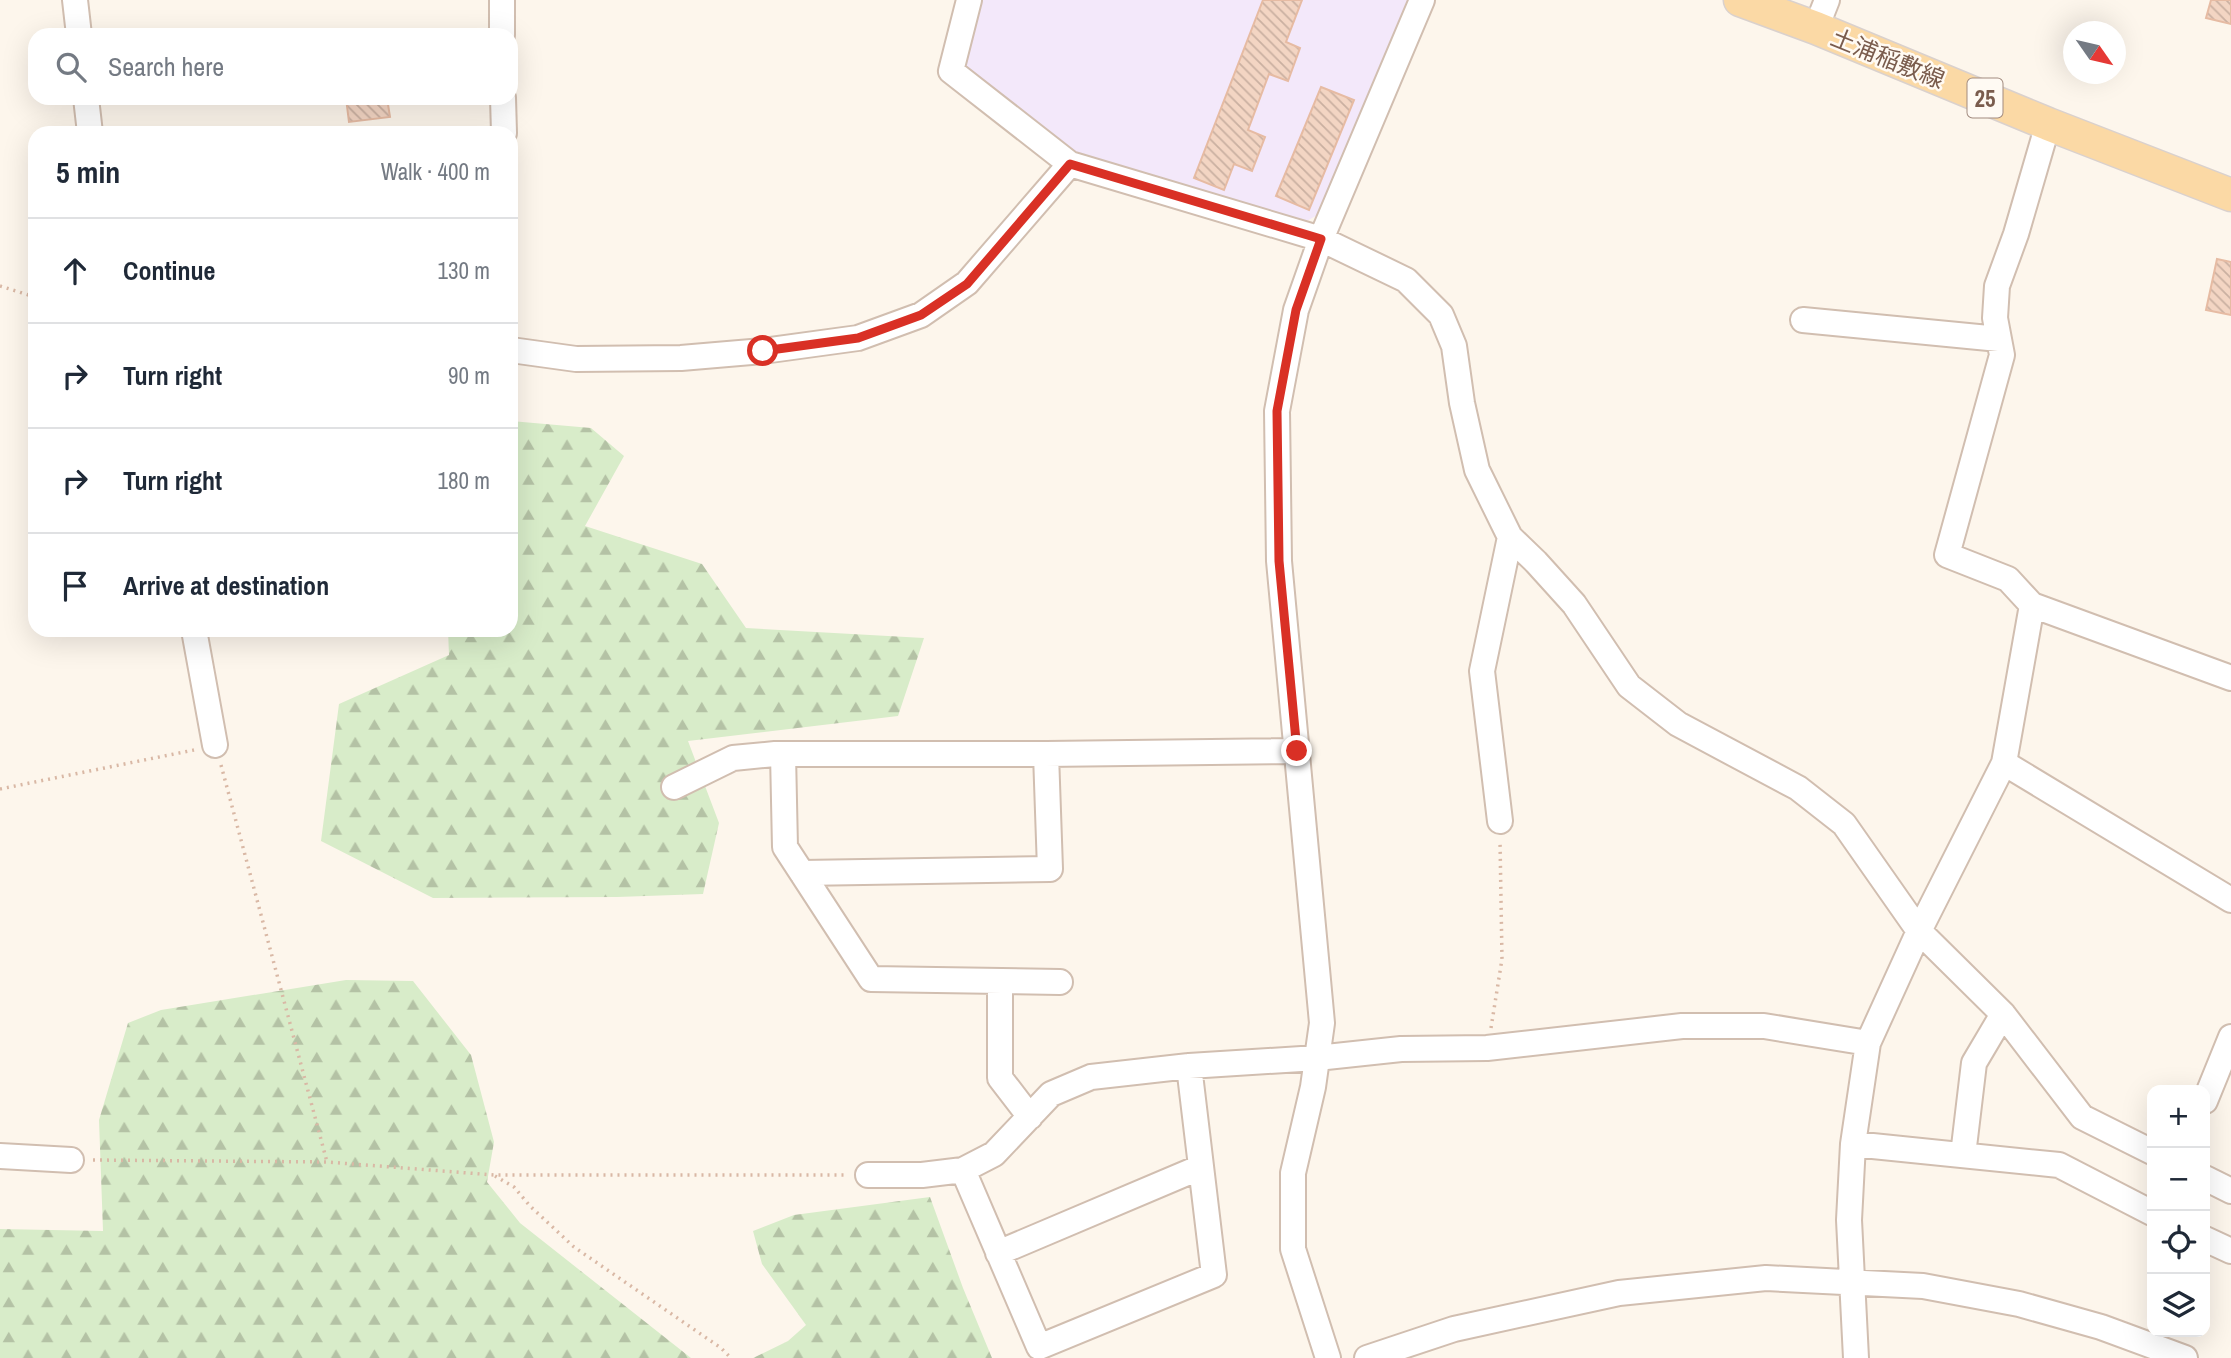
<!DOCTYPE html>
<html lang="en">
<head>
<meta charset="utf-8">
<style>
	:root { --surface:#fff; --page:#f2f2f3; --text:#1f2937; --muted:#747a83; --line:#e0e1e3 }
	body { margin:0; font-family:"Archivo Narrow","Noto Sans JP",sans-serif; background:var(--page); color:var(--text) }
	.controls { position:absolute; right:21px; bottom:21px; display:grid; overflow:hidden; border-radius:14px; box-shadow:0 7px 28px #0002 }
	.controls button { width:63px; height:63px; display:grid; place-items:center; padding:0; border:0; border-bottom:2px solid var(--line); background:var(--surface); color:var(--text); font:35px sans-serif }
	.compass { position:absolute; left:2063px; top:21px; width:63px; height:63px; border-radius:50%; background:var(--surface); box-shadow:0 7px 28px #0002; rotate:124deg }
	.stop { position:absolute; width:21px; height:21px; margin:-16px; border:5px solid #d93025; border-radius:50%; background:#fff }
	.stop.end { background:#d93025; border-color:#fff; box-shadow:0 2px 7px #0008 }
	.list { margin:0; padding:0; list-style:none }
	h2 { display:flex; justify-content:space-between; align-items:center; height:91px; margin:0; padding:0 28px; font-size:30px }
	h2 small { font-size:23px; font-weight:400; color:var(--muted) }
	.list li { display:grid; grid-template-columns:46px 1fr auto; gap:21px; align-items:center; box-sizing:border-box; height:105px; padding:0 28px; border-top:2px solid var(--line) }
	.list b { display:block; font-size:26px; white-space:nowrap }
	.list em { font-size:23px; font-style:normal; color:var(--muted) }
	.icon { flex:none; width:38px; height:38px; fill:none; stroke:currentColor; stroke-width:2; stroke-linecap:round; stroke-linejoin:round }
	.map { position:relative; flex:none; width:2231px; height:1358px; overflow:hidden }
	.search { position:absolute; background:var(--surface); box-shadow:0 7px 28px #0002; left:28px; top:28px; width:490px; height:77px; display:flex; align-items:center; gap:18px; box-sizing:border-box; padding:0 24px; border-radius:21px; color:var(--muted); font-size:26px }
	.panel { position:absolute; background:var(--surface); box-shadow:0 7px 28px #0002; left:28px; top:126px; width:490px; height:511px; border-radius:21px }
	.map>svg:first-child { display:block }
	.education { fill:#f3e8fa }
	.forest { fill:url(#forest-firs) }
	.building { fill:url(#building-back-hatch); stroke:#e6bba3; stroke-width:2 }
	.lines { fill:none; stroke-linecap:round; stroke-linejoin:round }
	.minor-casing { stroke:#d1beb0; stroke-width:28 }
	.major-casing { stroke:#dad1cd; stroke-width:35 }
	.path { stroke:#d9b8a5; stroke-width:3.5; stroke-dasharray:2 5; stroke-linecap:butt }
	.minor { stroke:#fff; stroke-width:24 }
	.major { stroke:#fbd9a5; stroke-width:32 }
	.route { stroke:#d93025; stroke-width:9 }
	.labels { text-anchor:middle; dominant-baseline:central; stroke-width:5; stroke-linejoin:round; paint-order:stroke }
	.shield { fill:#fffaf3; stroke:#a28b7f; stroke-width:2 }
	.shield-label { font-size:23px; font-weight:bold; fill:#7a5c4d }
	.street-label { font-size:24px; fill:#7a5c4d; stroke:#fffaf3 }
</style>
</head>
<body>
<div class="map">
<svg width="2231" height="1358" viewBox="0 0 2231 1358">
	<defs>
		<pattern id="forest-firs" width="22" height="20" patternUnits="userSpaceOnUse" patternTransform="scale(1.75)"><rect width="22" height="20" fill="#d8ecc9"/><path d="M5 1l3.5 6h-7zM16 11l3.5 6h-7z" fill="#b4c2a5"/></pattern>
		<pattern id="building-back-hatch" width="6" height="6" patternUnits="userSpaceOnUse" patternTransform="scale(1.75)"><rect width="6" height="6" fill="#f3d5c3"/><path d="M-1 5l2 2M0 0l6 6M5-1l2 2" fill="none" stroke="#cab0a1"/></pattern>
	</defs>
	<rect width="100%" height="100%" fill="#fdf6ec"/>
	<path class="education" d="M981 0H1414L1328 209 1305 222 1074 155 964 67Z"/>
	<path class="forest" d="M511 421 591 428 624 456 585 526 702 564 746 628 924 638 898 716 688 741 719 823 703 894 617 897 433 898 321 841 339 704 449 655 448 630H511Z
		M346 980 413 981 471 1055 494 1142 487 1182 520 1223 691 1358H0V1229L103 1231 99 1120 128 1023 161 1010Z
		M930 1197 963 1288 992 1358H753L788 1341 806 1325 762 1264 753 1231 794 1215Z"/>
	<path class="building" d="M1263 0H1302L1286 42 1300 48 1288 81 1269 74 1248 130 1265 137 1252 171 1234 164 1224 190 1194 178Z
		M2211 0H2231V24L2206 18Z
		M1321 87 1354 100 1309 210 1276 196Z
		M346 98H387L390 117 349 122Z
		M2217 259 2231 262V315L2206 310Z"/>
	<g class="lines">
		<defs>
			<path id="minor" d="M75 0 79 35
				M502 0V35
				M969 0 951 71 1070 164 1321 239 1406 280 1441 315 1454 346 1462 403 1477 470 1510 537 1536 562 1574 604 1629 686 1678 724 1798 788 1844 824 1919 931 2003 1014 2082 1117 2152 1152
				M1816 28 1827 0
				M86 98 90 133
				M503 98 504 133
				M2048 124 2016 234 1997 286 1995 318 2002 355 1947 555 2008 579 2032 605 2231 678
				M1803 320 1999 339
				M511 350 576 359 681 358 763 351 858 338 921 315 967 283 1070 164
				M194 630 215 745
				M783 754 785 847 871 979 1060 982
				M2004 763 2231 900
				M674 787 733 758 775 754H1046L1297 751
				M1500 821 1482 671 1510 537
				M802 873 1050 869 1046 754
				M1000 981V1078L1030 1117
				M2205 1101 2231 1037
				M1853 1144 2059 1165 2152 1213
				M1963 1155 1974 1063 2003 1014
				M0 1156 71 1160
				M963 1170 1039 1347 1214 1275 1189 1066
				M868 1175H922L963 1170 994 1154 1051 1094 1091 1077 1189 1066 1317 1058 1401 1049 1487 1048 1682 1026H1764L1868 1043
				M2205 1178 2231 1191
				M2205 1239 2231 1251
				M998 1253 1201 1167
				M1328 1358 1293 1249V1173L1313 1087 1322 1023 1279 561 1277 411 1296 310 1321 239 1422 0
				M1367 1358 1454 1329 1619 1293 1766 1278 1923 1286 2019 1304 2101 1327 2185 1358
				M1856 1358 1849 1220 1853 1144 1868 1043 1919 931 2004 763 2032 605"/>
			<path id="major" d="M1740 0 1816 28 2048 124 2231 195"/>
		</defs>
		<use href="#minor" class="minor-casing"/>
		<use href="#major" class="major-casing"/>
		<path class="path" d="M0 286 35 297
			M221 765 327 1162
			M0 789 194 750
			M1491 1028 1502 959 1500 840
			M93 1160 327 1162 494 1175H848
			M495 1176 514 1187 530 1206 574 1247 721 1348 731 1358"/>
		<use href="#minor" class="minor"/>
		<use href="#major" class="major"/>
	</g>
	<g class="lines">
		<path class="route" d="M763 351 858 338 921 315 967 284 1070 164 1321 239 1296 310 1277 411 1279 561 1297 751"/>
	</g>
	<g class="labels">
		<rect class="shield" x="1967.5" y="78.5" width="35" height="39" rx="5"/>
		<g class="shield-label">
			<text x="1985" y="98">25</text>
		</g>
		<g class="street-label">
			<text transform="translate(1888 58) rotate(22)">土浦稲敷線</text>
		</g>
	</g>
</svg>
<div class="controls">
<button>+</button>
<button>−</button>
<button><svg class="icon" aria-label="locate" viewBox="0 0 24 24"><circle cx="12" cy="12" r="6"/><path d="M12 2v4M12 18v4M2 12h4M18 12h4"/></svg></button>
<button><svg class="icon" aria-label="layers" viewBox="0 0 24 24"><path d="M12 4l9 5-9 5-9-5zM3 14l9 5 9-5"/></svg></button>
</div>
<svg class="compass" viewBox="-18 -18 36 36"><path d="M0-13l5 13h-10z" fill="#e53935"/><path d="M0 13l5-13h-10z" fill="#747a83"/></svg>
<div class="stop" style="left:763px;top:351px"></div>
<div class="stop end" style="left:1297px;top:751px"></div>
<div class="search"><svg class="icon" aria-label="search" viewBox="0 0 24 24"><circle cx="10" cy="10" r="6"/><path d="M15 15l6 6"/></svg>Search here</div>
<section class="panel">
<h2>5 min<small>Walk · 400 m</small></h2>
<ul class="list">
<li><svg class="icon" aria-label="ahead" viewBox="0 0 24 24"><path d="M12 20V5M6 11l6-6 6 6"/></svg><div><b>Continue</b></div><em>130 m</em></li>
<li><svg class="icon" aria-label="right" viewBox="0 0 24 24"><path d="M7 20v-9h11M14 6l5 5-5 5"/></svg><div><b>Turn right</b></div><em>90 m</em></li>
<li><svg class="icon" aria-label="right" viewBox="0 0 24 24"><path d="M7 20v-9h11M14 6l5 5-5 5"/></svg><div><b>Turn right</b></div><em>180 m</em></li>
<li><svg class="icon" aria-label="arrive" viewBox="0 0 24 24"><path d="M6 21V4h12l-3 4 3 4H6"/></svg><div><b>Arrive at destination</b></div></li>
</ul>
</section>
</div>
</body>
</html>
